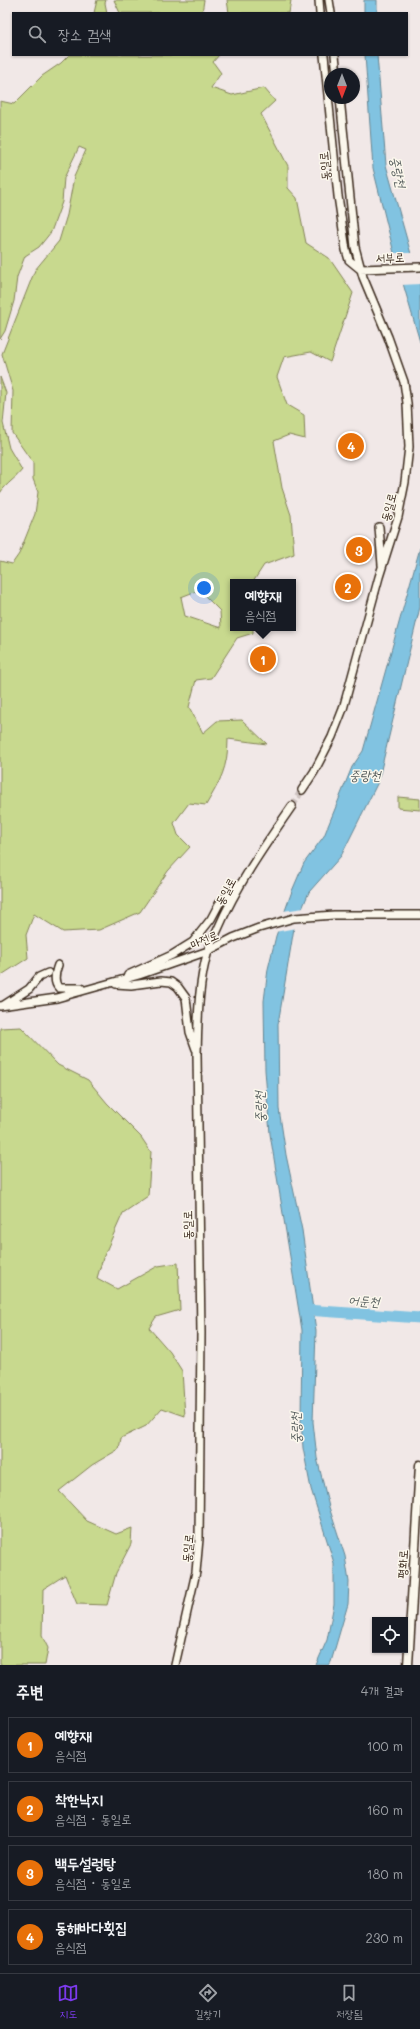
<!DOCTYPE html>
<html lang="ko">
<head>
<meta charset="utf-8">
<style>
	:root { --surface:#171b24; --page:#20242c; --text:#f1f3f6; --muted:#9ea1a6; --line:#363941; --accent:#7c3aed }
	body { margin:0; font-family:Mali,"Poor Story",sans-serif; background:var(--page); color:var(--text) }
	.controls { position:absolute; right:12px; bottom:12px; display:grid; overflow:hidden; border-radius:0px; box-shadow:0 1px 3px #0004 }
	.controls button { width:36px; height:36px; display:grid; place-items:center; padding:0; border:0; border-bottom:1px solid var(--line); background:var(--surface); color:var(--text); font:20px sans-serif }
	.compass { position:absolute; left:324px; top:68px; width:36px; height:36px; border-radius:50%; background:var(--surface); box-shadow:0 1px 3px #0004; rotate:180deg }
	.you { position:absolute; left:204px; top:588px; width:14px; height:14px; margin:-10px; border:3px solid #fff; border-radius:50%; background:#1a73e8; box-shadow:0 0 0 6px #1a73e833 }
	.badge { display:grid; place-items:center; width:26px; height:26px; border-radius:50%; background:var(--accent); color:#fff; font-size:13px; font-weight:700 }
	.pin { position:absolute; translate:-50% -50%; border:2px solid #fff; box-shadow:0 1px 4px #0006 }
	.popup { position:absolute; left:230px; top:579px; width:66px; height:52px; box-sizing:border-box; display:grid; place-content:center; border-radius:0px; background:var(--surface); filter:drop-shadow(0 1px 3px #0005); font-size:13px; white-space:nowrap; color:var(--muted) }
	.popup b { font-size:15px; color:var(--text) }
	.popup::after { content:''; position:absolute; left:50%; top:100%; margin-left:-8px; border:8px solid transparent; border-top-color:var(--surface) }
	.list { margin:0; padding:0; list-style:none }
	h2 { display:flex; justify-content:space-between; align-items:center; height:52px; margin:0; padding:0 16px; font-size:17px }
	h2 small { font-size:13px; font-weight:400; color:var(--muted) }
	.list li { display:grid; grid-template-columns:26px 1fr auto; gap:12px; align-items:center; box-sizing:border-box; height:56px; margin:0 8px 8px; padding:0 8px; border:1px solid var(--line); border-radius:0px }
	.list b { display:block; font-size:15px; white-space:nowrap }
	.list p { margin:0; font-size:13px; white-space:nowrap; color:var(--muted) }
	.list em { font-size:13px; font-style:normal; color:var(--muted) }
	.icon { flex:none; width:22px; height:22px; fill:none; stroke:currentColor; stroke-width:2; stroke-linecap:round; stroke-linejoin:round }
	.map { position:relative; flex:none; width:420px; height:1665px; overflow:hidden }
	.search { position:absolute; background:var(--surface); box-shadow:0 1px 3px #0004; left:12px; right:12px; top:12px; height:44px; display:flex; align-items:center; gap:10px; box-sizing:border-box; padding:0 14px; border-radius:0px; color:var(--muted); font-size:15px }
	.sheet { height:308px; background:var(--surface) }
	nav { display:flex; justify-content:space-around; align-items:center; box-sizing:border-box; height:56px; border-top:1px solid var(--line); background:var(--surface); font-size:11px; color:var(--muted) }
	nav a { display:grid; justify-items:center; gap:2px }
	nav .on { color:var(--accent) }
	.map>svg:first-child { display:block }
	.green { fill:#c8d98e; stroke:#828256; fill-rule:evenodd }
	.water { fill:#81c3e1; stroke:#658693 }
	.pier { fill:#f1e8e7 }
	.lines { fill:none; stroke-linecap:round; stroke-linejoin:round }
	.river { stroke:#81c3e1; stroke-width:11 }
	.tertiary-tunnel { stroke:#cdc2bf; stroke-width:7; stroke-dasharray:7 3.5; stroke-linecap:butt }
	.tertiary-casing { stroke:#3b2a1e; stroke-width:10 }
	.secondary-casing { stroke:#3b2a1e; stroke-width:11 }
	.tertiary { stroke:#fbf7ec; stroke-width:7 }
	.secondary { stroke:#fbf7ec; stroke-width:8 }
	.labels { text-anchor:middle; dominant-baseline:central; stroke-width:3; stroke-linejoin:round; paint-order:stroke }
	.street-label { font-size:12px; fill:#3b2a1e; stroke:#fbf7ec }
	.water-label { font-size:13px; font-style:italic; fill:#505858; stroke:#fbf7ec }
</style>
</head>
<body>
<div class="map">
<svg width="420" height="1665" viewBox="0 0 420 1665">
	<rect width="100%" height="100%" fill="#f1e8e7"/>
	<filter id="ink" filterUnits="userSpaceOnUse"><feTurbulence type="fractalNoise" baseFrequency=".025" numOctaves="2"/><feDisplacementMap in="SourceGraphic" scale="8" xChannelSelector="R" yChannelSelector="G"/><feConvolveMatrix kernelMatrix="1 2 1 2 8 2 1 2 1" color-interpolation-filters="sRGB"/></filter>
	<g filter="url(#ink)">
		<path class="green" d="M97 0H106L105 3 107 13H94Z
			M114 0H204L202 13H120Z
			M227 0H291L289 13H229Z
			M69 55H219L213 62 221 73 211 88 232 95 264 88 275 101 261 114 288 166V188L297 198 306 243 329 258 353 293 330 362 311 352 284 357 277 377 287 405 304 415 305 439 289 435 274 441 282 488 291 515 294 554 264 565 253 582H233V628H253V633L237 638 211 678 196 680 189 707 203 733 217 721 242 720 267 744 228 739C228 768 220 781 206 805L189 803 174 823 178 835 190 847 168 871 140 912 99 930 63 932 34 914 26 935 28 958 0 976V561L12 564 19 554 35 514 38 492 33 479V463L12 433 13 391 2 354 35 270 59 241 67 215 74 177 86 150 79 147 64 178 62 202 51 232 39 247 25 256 17 277 14 301 5 331 0 339V101L14 104 42 76 61 63ZM199 590 220 611 221 628 185 616 181 597Z
			M0 377 6 393 3 423 9 448 22 470C15 479 7 483 0 493Z
			M398 797 420 799V810L398 808Z
			M21 1027 58 1065 88 1080 107 1103 141 1137 151 1152 148 1196 123 1213 103 1258 97 1278 117 1289 158 1266 178 1263 180 1310 156 1317 149 1328 170 1352 182 1371 185 1416 162 1408 146 1426 121 1438 119 1449 92 1465 59 1491 87 1521 116 1534 132 1528 131 1544 116 1573 107 1605 77 1604 65 1575 43 1589 42 1636 48 1648 45 1665H0V1028Z"/>
		<path class="water" d="M364 0H377V13H364Z
			M365 55H377L386 165 420 286V342L393 249 373 168Z
			M420 548V607L378 782 341 856 309 892 294 928 278 1024 279 1109 286 1155 302 1230 316 1331 313 1422 317 1458 329 1507 345 1556 349 1582 348 1604 331 1662 329 1665H316L327 1640 334 1604V1563L311 1489 303 1448 301 1420 302 1330 270 1134 265 1070 264 1001 268 969 276 936 292 891 304 863 324 836 352 767 363 751Z"/>
		<path class="pier" d="M393 253H414L420 284 401 285Z
			M304 908 296 928 275 932 283 911Z"/>
		<g class="lines">
			<path class="river" d="M306 1310 420 1318"/>
			<path class="tertiary-tunnel" d="M292 806 302 790"/>
			<defs>
				<path id="tertiary" d="M319 0 320 13
					M329 0 331 13
					M324 55 338 196 346 250 349 260 360 269
					M335 55 337 74
					M360 269 420 267
					M379 527 382 565
					M302 790 314 772 332 737 343 709 379 577 398 517 405 482 409 447 407 403 404 382 388 337 363 277 355 247 340 98
					M58 965C55 973 53 982 59 988H81
					M128 975 172 955 193 942 211 919 219 904 238 885
					M116 984 131 985 161 981 171 982 178 987 186 998 190 1032 196 1049
					M4 1005 29 989 39 977 48 973
					M0 1006 57 998 139 975 208 951 233 938 259 928 294 918 334 915H420
					M175 1665 196 1572 199 1539 201 1333 197 1054C198 1019 198 984 208 951 210 943 215 936 218 929 237 885 265 845 292 806"/>
				<path id="secondary" d="M408 1665 420 1465"/>
			</defs>
			<use href="#tertiary" class="tertiary-casing"/>
			<use href="#secondary" class="secondary-casing"/>
			<use href="#tertiary" class="tertiary"/>
			<use href="#secondary" class="secondary"/>
		</g>
	</g>
	<g class="labels">
		<g class="street-label">
			<text transform="translate(324 166) rotate(-95)">동일로</text>
			<text transform="translate(390 257) rotate(-2)">서부로</text>
			<text transform="translate(388 507) rotate(-76)">동일로</text>
			<text transform="translate(225 891) rotate(-62)">동일로</text>
			<text transform="translate(204 939) rotate(-23)">마전로</text>
			<text transform="translate(187 1225) rotate(-91)">동일로</text>
			<text transform="translate(187 1548) rotate(-85)">동일로</text>
			<text transform="translate(402 1564) rotate(-87)">평화로</text>
		</g>
		<g class="water-label">
			<text transform="translate(399 172) rotate(78)">중랑천</text>
			<text x="365" y="774">중랑천</text>
			<text transform="translate(259 1107) rotate(-92)">중랑천</text>
			<text transform="translate(364 1300) rotate(4)">어둔천</text>
			<text transform="translate(295 1428) rotate(-92)">중랑천</text>
		</g>
	</g>
</svg>
<div class="controls">
<button><svg class="icon" aria-label="locate" viewBox="0 0 24 24"><circle cx="12" cy="12" r="6"/><path d="M12 2v4M12 18v4M2 12h4M18 12h4"/></svg></button>
</div>
<svg class="compass" viewBox="-18 -18 36 36"><path d="M0-13l5 13h-10z" fill="#e53935"/><path d="M0 13l5-13h-10z" fill="#9ea1a6"/></svg>
<div class="you"></div>
<div class="pin badge" style="left:263px;top:659px;background:#e8710a">1</div>
<div class="popup"><b>예향재</b>음식점</div>
<div class="pin badge" style="left:348px;top:587px;background:#e8710a">2</div>
<div class="pin badge" style="left:359px;top:550px;background:#e8710a">3</div>
<div class="pin badge" style="left:351px;top:446px;background:#e8710a">4</div>
<div class="search"><svg class="icon" aria-label="search" viewBox="0 0 24 24"><circle cx="10" cy="10" r="6"/><path d="M15 15l6 6"/></svg>장소 검색</div>
</div>
<section class="sheet">
<h2>주변<small>4개 결과</small></h2>
<ul class="list">
<li><span class="badge" style="background:#e8710a">1</span><div><b>예향재</b><p>음식점</p></div><em>100 m</em></li>
<li><span class="badge" style="background:#e8710a">2</span><div><b>착한낙지</b><p>음식점 · 동일로</p></div><em>160 m</em></li>
<li><span class="badge" style="background:#e8710a">3</span><div><b>백두설렁탕</b><p>음식점 · 동일로</p></div><em>180 m</em></li>
<li><span class="badge" style="background:#e8710a">4</span><div><b>동해바다횟집</b><p>음식점</p></div><em>230 m</em></li>
</ul>
</section>
<nav>
<a class="on"><svg class="icon" aria-label="map" viewBox="0 0 24 24"><path d="M3 6l6-2 6 2 6-2v14l-6 2-6-2-6 2zM9 4v14M15 6v14"/></svg>지도</a>
<a><svg class="icon" aria-label="directions" viewBox="0 0 24 24"><path d="M12 3l9 9-9 9-9-9zM9 14v-3h6M13 9l2 2-2 2"/></svg>길찾기</a>
<a><svg class="icon" aria-label="saved" viewBox="0 0 24 24"><path d="M7 4h10v16l-5-4-5 4z"/></svg>저장됨</a>
</nav>
</body>
</html>
